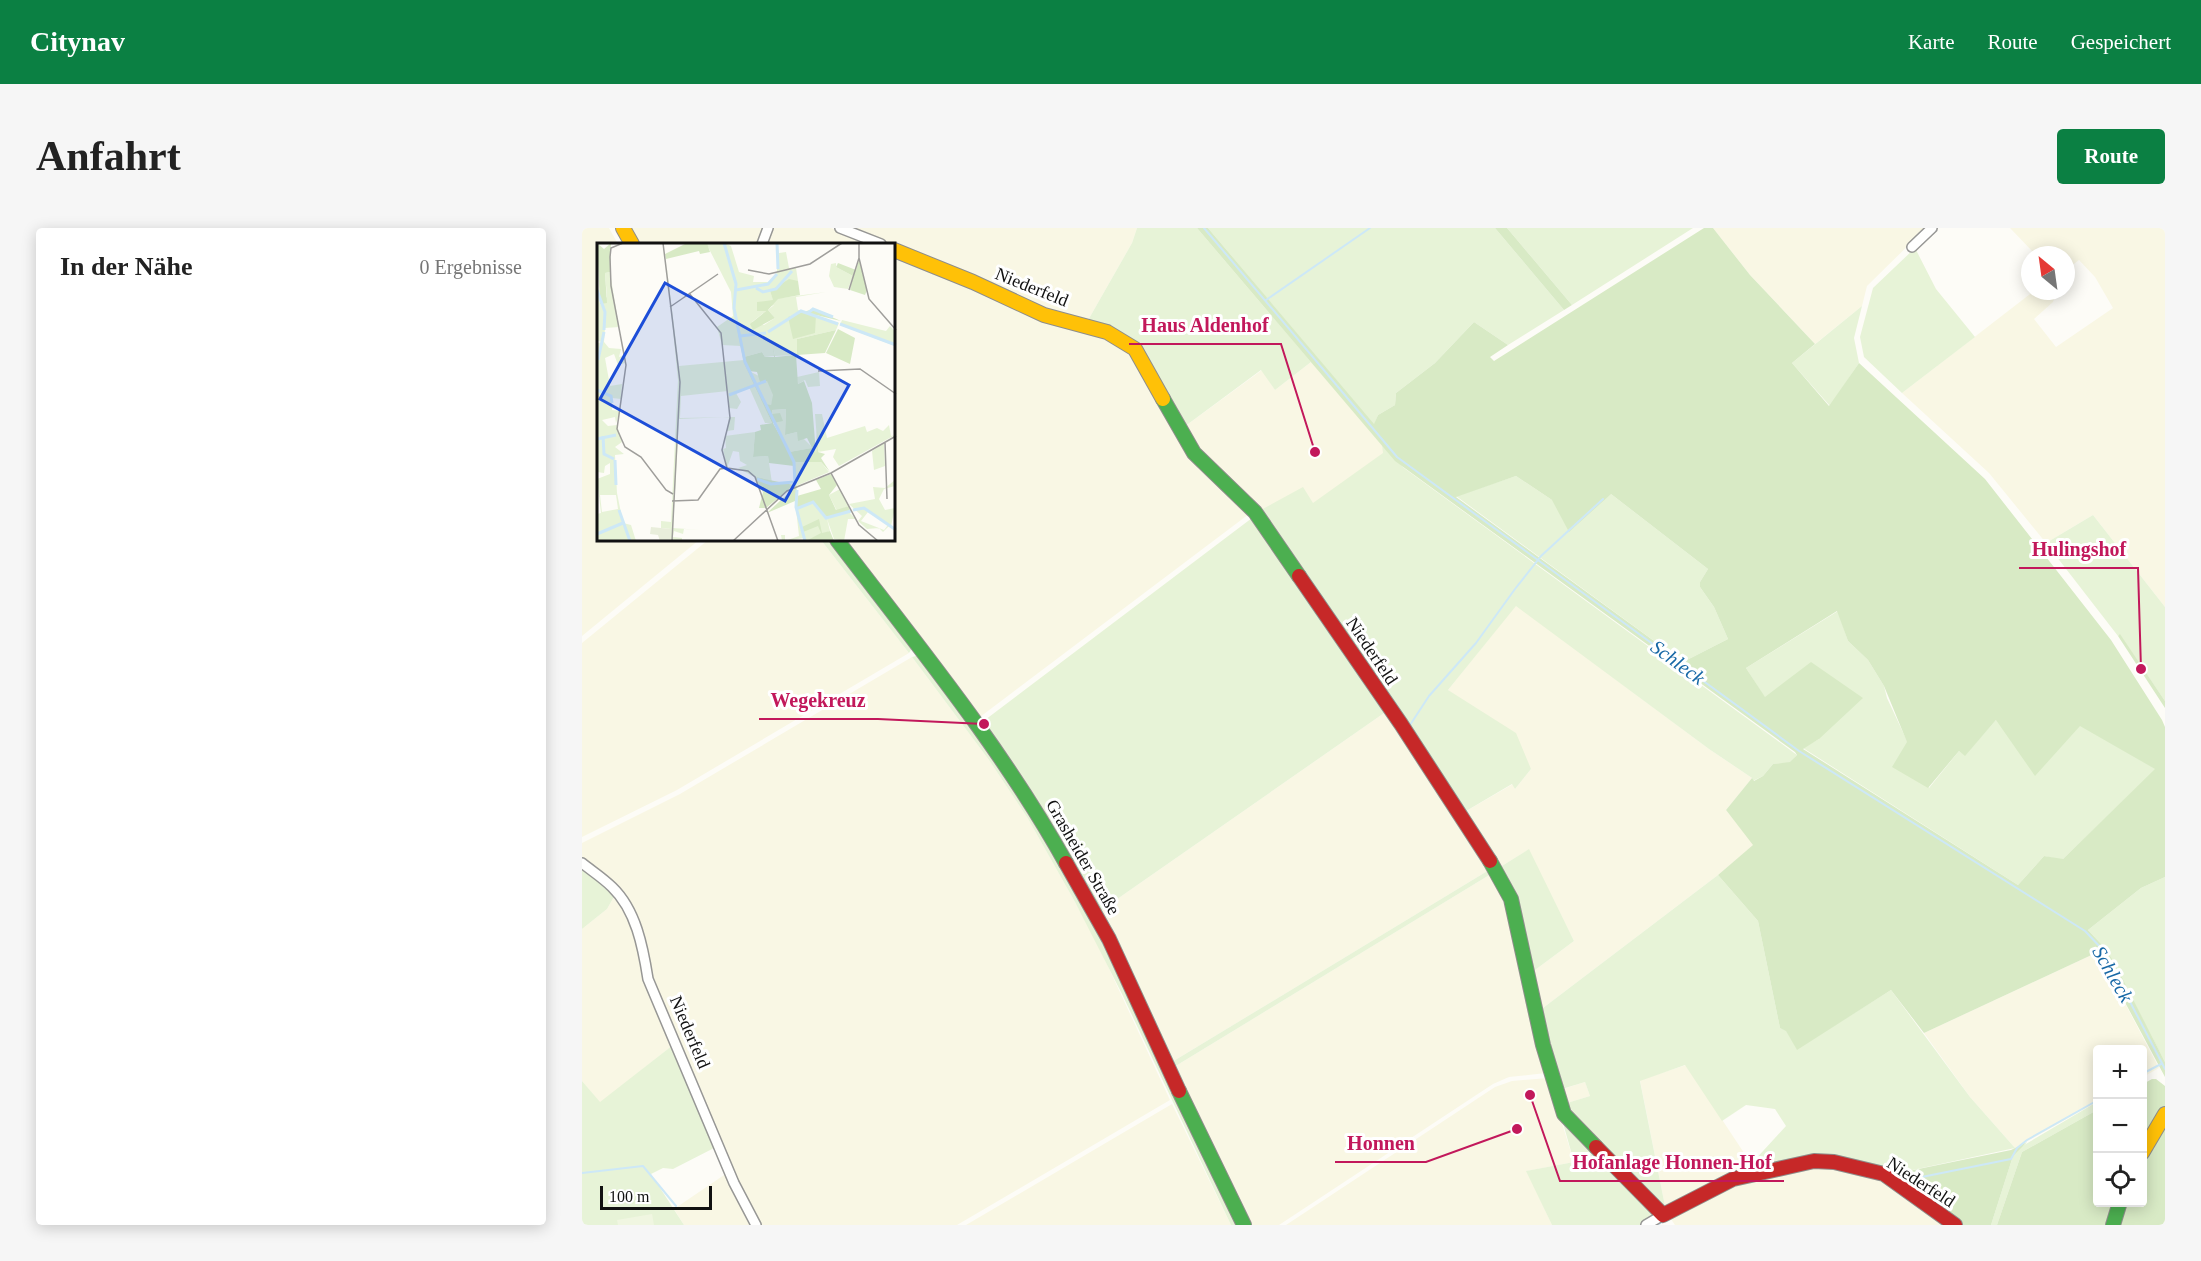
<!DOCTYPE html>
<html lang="de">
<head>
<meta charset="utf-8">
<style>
	:root { --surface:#fff; --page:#f6f6f6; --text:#222; --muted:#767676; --line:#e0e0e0; --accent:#0b8043 }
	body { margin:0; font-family:Georgia,serif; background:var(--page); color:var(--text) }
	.controls { position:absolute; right:18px; bottom:18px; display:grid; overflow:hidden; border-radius:6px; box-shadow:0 3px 15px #0003 }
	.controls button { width:54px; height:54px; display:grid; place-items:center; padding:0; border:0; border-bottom:2px solid var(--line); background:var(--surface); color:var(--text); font:30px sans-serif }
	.compass { position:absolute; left:1439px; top:18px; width:54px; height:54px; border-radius:50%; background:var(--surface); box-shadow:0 3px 15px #0003; rotate:331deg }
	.scale { position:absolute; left:18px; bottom:15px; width:112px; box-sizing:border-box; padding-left:6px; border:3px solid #111; border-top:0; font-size:16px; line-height:21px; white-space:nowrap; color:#111; -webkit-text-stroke:4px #fff; paint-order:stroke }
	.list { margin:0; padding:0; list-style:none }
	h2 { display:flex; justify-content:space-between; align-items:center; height:78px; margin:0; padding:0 24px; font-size:26px }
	h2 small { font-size:20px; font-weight:400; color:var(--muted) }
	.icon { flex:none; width:33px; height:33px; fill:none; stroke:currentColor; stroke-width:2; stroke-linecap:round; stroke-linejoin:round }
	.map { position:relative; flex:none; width:1583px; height:997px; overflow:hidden; border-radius:6px }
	header { display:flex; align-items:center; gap:36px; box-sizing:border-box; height:84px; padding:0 30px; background:var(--accent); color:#fff }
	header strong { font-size:28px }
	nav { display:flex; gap:33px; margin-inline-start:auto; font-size:21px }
	.intro { display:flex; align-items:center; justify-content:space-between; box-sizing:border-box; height:144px; padding:0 36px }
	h1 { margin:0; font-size:42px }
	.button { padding:15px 27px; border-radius:6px; background:var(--accent); color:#fff; font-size:21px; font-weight:700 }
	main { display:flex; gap:36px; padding:0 36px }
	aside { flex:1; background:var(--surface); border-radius:6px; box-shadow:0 3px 15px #0003 }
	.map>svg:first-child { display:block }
	.farmland { fill:#f9f7e4 }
	.green { fill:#e7f3d7 }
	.forest { fill:#d8eac5; fill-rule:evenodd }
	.pitch { fill:#f0f6e1 }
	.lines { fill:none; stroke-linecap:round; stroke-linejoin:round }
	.stream { stroke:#cde8f7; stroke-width:2 }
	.street-casing { stroke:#979795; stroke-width:12 }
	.fast-casing { stroke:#8e8d8b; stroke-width:16 }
	.slow-casing { stroke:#8e8d8b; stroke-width:16 }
	.jam-casing { stroke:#8e8d8b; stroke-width:16 }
	.street { stroke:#fffffe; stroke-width:9 }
	.fast { stroke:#4caf50; stroke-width:14 }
	.slow { stroke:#ffc107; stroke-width:14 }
	.jam { stroke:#c62828; stroke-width:14 }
	.labels { text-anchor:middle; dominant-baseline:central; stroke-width:6; stroke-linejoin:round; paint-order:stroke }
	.street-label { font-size:18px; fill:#111; stroke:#fff }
	.water-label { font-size:20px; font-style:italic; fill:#1768a6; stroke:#fff }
	.inset-river { fill:none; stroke:#cde8f7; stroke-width:3 }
	.inset-road { fill:none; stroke:#9f9e9b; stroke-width:1.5 }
	.view { fill:#1d4ed8; fill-opacity:0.15; stroke:#1d4ed8; stroke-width:3 }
	.inset-edge { fill:none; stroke:#111; stroke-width:3 }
	.leader { fill:none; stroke:#c2185b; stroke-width:2 }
	.callout-dot { fill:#c2185b; stroke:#fff; stroke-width:2 }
	.callout-label { font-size:20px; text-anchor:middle; font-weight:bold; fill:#c2185b; stroke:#fff; stroke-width:6; stroke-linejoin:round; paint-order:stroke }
</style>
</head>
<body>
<header>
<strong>Citynav</strong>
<nav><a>Karte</a><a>Route</a><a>Gespeichert</a></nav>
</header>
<div class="intro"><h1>Anfahrt</h1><a class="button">Route</a></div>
<main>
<aside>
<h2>In der Nähe<small>0 Ergebnisse</small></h2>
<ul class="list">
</ul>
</aside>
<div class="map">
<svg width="1583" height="997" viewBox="0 0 1583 997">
	<rect width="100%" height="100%" fill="#fdfcf7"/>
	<path class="farmland" d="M0 0H27L36 16H16V312H117L0 408Z
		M49 0H182L177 16H57Z
		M188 0H249L289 16H182Z
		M268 0H555L550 15 505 94 463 83Z
		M1131 0H1344L1285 58 1280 78 1233 116 1168 47Z
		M1428 0H1583V379L1511 287 1464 315 1407 245 1320 165 1452 63 1475 64 1471 74 1452 91 1474 119 1531 80 1513 49 1497 32 1484 42V27H1454Z
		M312 26 510 106 545 122 607 227 667 286 398 489 264 312H312Z
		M729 134 800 217 802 225 731 276 677 283 615 223 602 199 680 142 693 162Z
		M126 312H239L327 425 95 562 0 609V415Z
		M934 377 1127 521 1170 550 1144 582 1172 617 1136 647 957 783 949 745 992 713 946 622 915 641 879 586 931 556 933 561 949 541 866 462Z
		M330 429 407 532 445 589 511 706 588 872 375 997H178L161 968 68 751 55 692 0 632V615L98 566Z
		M805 483 907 642 590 834 518 683Z
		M909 646 922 676 934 711 938 743 956 825 964 845 927 849 911 856 697 997H668L592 839Z
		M33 667 51 696 91 817 18 875 0 853V701L25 681Z
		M1516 724 1577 840 1561 849 1560 822H1516L1515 874 1433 920 1388 869 1342 805Z
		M1104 837 1166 931 1149 950 1084 983 1058 852Z
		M966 850 992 934 945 943 970 997H704L913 859 930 853Z
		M1003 854 1008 868 985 875 981 861Z
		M590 876 649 997H384Z
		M1233 938H1251L1301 951 1368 997H1093L1087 988 1152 957Z
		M145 945 172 997H102L92 981Z"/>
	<path class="green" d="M555 0H615L729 134 693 162 679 142 602 199 556 119 543 106 505 94 550 15Z
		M626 0H913L982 82 926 117 892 94 853 135 814 165 813 177 796 187 792 197Z
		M925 0H1111L990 77Z
		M1333 20 1354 61 1393 109 1320 165 1282 129 1278 109 1291 60Z
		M1280 78 1272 110 1277 135 1248 178 1210 135Z
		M800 217 822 240 1215 527 1208 535 1191 536 1181 548 1171 553 1170 550 1127 521 934 378 866 462 934 505 949 541 933 561 930 556 879 586 677 283 721 259 731 275 801 225Z
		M934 248 970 272 1029 266 1126 341 1118 354V359L1132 379 1146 411 1101 434 874 268Z
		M1511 287 1583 379V473L1538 407 1536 408 1464 315Z
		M670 290 805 483 518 683 590 834 907 642 926 673 964 845C951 813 943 776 937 742 932 710 927 674 909 646L592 839 540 732 399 495Z
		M239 312H252L332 417 327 425Z
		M1256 383 1266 413 1286 432 1302 458 1305 470 1347 560 1377 523 1383 527 1414 492 1498 497 1574 541 1480 632 1462 628 1436 657 1221 520 1237 511 1183 470 1164 440Z
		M338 427 422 538 519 701 658 997H649L540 766 493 674 445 589 407 532 330 429Z
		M947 621 992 713 949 745 915 641Z
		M0 638 33 667 25 681 0 701Z
		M1136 647 1176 693 1198 800 1204 802 1215 821 1309 762 1388 869 1433 920 1312 946 1253 932 1159 947 1204 898 1193 881 1164 877 1140 893 1103 837 1058 853 1084 983 991 889 985 875 1008 868 1003 854 980 861 957 783Z
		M1583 649V834L1531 734 1522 719 1506 702 1559 660Z
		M91 817 134 919 91 941 81 940 69 946 102 997H0V853L18 874Z
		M1515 874V882L1440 924 1415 997H1409L1431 928 1437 920Z
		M981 895 990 898 1076 987 1058 997H970L944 943 992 934Z"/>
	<path class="forest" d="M615 0H626L792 196 796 187 813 177 814 165 853 135 892 94 926 117 908 129 912 133 1122 0H1131L1168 47 1233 116 1210 135 1247 178 1277 135 1403 251 1529 412 1580 492 1583 499V649L1559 660 1506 702 1522 719 1532 734 1583 834V849L1516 724 1342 805 1309 762 1215 822 1204 803 1198 800 1176 693 1136 647 1171 617 1144 582 1170 550 1172 553 1181 548 1191 536 1208 534 1215 527 1213 524 813 233ZM934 248 970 272 987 304 1029 266 1126 341 1118 354V359L1132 379 1146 411 1101 434 874 269ZM1255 383 1266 413 1286 432 1302 458 1325 514 1310 539 1346 560 1377 523 1383 528 1414 492 1453 548 1498 498 1573 541 1481 631 1462 628 1436 657 1221 521 1237 511 1281 470 1229 434 1183 469 1164 440Z
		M913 0H925L990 77 982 82Z
		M1538 406 1583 473V480L1536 408Z
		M1570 851H1574L1583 858V880L1561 917V856Z
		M1515 882 1516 974 1534 975 1526 997H1415L1440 924Z
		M1583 894V997H1535L1543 975 1560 974 1561 934Z
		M1445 914 1431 928 1409 997H1379L1312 946 1429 922Z"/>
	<path class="pitch" d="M70 986 72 997H36L35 992Z"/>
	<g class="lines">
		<path class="stream" d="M622 0 815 229 1217 523 1503 703 1521 722 1583 841
			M684 72 788 0
			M829 499 828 497 847 468 894 415 933 361 959 328 1021 271
			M1560 846 1579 836
			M0 945 61 938 94 978
			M1320 953 1429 931 1435 920 1445 912 1516 872
			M1075 997 1082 993"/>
		<defs>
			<path id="street" d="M258 0 299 16
				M180 16 186 0
				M1330 19 1350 0
				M0 635C10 643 21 650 30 659 54 682 61 719 66 751L152 955 174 997
				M1064 997 1081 987"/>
			<path id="fast" d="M581 171 612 225 673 284 717 348
				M255 312C335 417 420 520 484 635
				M908 633 929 671 961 817 982 886 1014 919
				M597 863 662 997
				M1531 997 1538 974"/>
			<path id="slow" d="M41 0 50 16
				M312 22 391 54 462 87 525 104 553 121 581 171
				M1560 925 1583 886"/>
			<path id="jam" d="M717 348 819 496 908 633
				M484 635 527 711 597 863
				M1014 919 1081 987 1151 951 1232 933 1252 934 1302 946 1373 997"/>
		</defs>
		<use href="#street" class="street-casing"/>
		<use href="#fast" class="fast-casing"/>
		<use href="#slow" class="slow-casing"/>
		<use href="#jam" class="jam-casing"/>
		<use href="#street" class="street"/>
		<use href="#fast" class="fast"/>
		<use href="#slow" class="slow"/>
		<use href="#jam" class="jam"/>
	</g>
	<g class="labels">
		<g class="street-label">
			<text transform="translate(450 59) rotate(22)">Niederfeld</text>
			<text transform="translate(790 423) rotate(56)">Niederfeld</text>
			<text transform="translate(501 629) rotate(60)">Grasheider Straße</text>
			<text transform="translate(108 804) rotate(67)">Niederfeld</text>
			<text transform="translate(1339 954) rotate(33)">Niederfeld</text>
		</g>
		<g class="water-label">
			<text transform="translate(1096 434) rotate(36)">Schleck</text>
			<text transform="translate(1531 746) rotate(60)">Schleck</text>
		</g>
	</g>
	<g transform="translate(15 15)">
		<rect width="298" height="298" fill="#fdfcf7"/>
		<path d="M109 0H126L138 40 136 65 144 103 125 102 120 84 136 73 134 49ZM127 0 134 3 142 29 157 33 156 39H173L180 29V0L182 10 189 9 192 25H199L201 38 173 48 176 56 229 49 199 54 201 67 242 80 239 87 200 96V112L178 113 175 98 177 113 168 114 165 109 147 114 137 65 139 40ZM177 62 171 67 178 75 167 82 155 79 169 68H163ZM69 18 82 123 147 117 175 180H168L152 144 139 150 144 159 140 166 132 165 131 148 84 153 83 175 138 174 137 187 130 188 132 174 82 176 76 285 104 287 87 286 86 291 77 288 76 294 85 295V298H74V286L64 285V278L74 279 81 137ZM239 20V24L256 33 251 46 237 44 232 33 234 21ZM13 29 22 84 8 85 7 99 12 105 24 106 22 114 25 113 28 120 21 122 17 111 8 115 13 143 25 141 24 156 15 155V167L23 168 19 180 18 174 5 177 11 183 20 182 25 199 18 204 27 211 18 212 20 250 26 280 34 282 39 298H0V271L4 270 0 236 13 231V220L8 223 7 230 0 229V100L6 99 0 98V45L3 61 10 54 8 30ZM3 252H19L21 266 5 269ZM245 77 289 88 293 83 298 88V103L243 82ZM152 128 170 137 177 153 174 162H168ZM222 129 223 143 211 144 208 137 201 141 200 134ZM189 166 188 192 200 189 216 205 192 209 175 171V167ZM218 171H225L230 195 268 183 270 189 280 185 286 188 292 182 294 193 298 192 242 223 236 214 239 206 221 209ZM158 189 156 214 171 213 175 240 197 242 166 249 159 235 141 225 150 222 143 218 142 209 136 208 130 225 126 206 129 205 128 193ZM287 200 288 223 277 227 275 208ZM207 218 224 219 232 229 199 243 198 219ZM298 237V243L287 246 282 256 288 267 298 265 294 283 297 285 298 287 293 282 286 289 282 285 270 286 261 278 265 273 252 261 278 256 276 244 288 245ZM271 269 291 282 287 287 264 278ZM243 246 252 263 240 268 232 252ZM216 259 226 273 252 269 259 276H251L247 298 237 296 230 276 233 288 209 298 207 295 189 298H185L184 292H188V298L202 293 199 266Z" fill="#e7f3d7" fill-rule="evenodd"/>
		<path d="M0 0 7 6 14 0 13 29 8 30 10 60 3 61ZM90 0H110L113 9 103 11 102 8 69 16 68 11ZM126 0 139 40 137 65 147 114 165 109 168 114H177L175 97 178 114 199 112 201 141 207 138 215 160 219 211 220 187 221 209 228 211 224 215 233 229 224 219H198L200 253 224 246 219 237 234 231 240 242 232 252 239 267 252 263 253 269 229 275 216 259 199 266 198 258 170 270 198 244 197 242 169 265H162L166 249 158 234 197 242V223L172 220 171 213 156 214 158 189 164 187 163 182 175 180 147 120 136 65 138 40ZM152 128 160 129 163 139 170 138 176 152 174 162 168 161ZM189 166 188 192 200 189 201 198 210 195 215 205 192 209 176 180 186 178 183 170 175 171V167ZM262 17 270 47 268 52 253 47 256 33 239 24 241 20 259 27ZM192 36 201 38 203 52 181 56 171 67 178 75 156 87 153 81 169 68H160V59L176 57 173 48ZM216 66 244 78 219 72 218 90 196 96 191 74ZM241 86 258 95 253 121 229 110ZM239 87 228 110 200 112V96ZM222 276 225 290 233 288 237 298H209L224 290 221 283 206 289 205 284Z" fill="#d8eac5" fill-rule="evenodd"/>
		<path d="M54 284 74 286V298H63L61 292 53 291Z" fill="#e9eedb"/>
		<path class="inset-river" d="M127 0 139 41 137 65 148 119 197 219 198 242M180 0 181 26M159 45 166 49 179 46 195 28M0 47 8 69 7 87M139 47 171 41 180 31M211 70 216 66 236 74M243 81 299 102M171 89 204 68 241 81M143 93 169 90M1 117 7 89M0 147 14 153 15 160M132 152 169 138M6 193 7 211 17 216M0 196 19 192M18 217 19 242M160 236 174 241 197 239M200 247 199 264 208 298M199 266 216 259 229 275 254 268M22 267 33 298M256 267 267 265 299 287M0 291 26 280"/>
		<path class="inset-road" d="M26 0 14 5 13 14 14 43 29 122 20 186 28 204 44 214 69 247 76 251M66 0 83 139 75 298M262 15 272 56 299 87M151 27 172 31 213 21 245 0M252 47 262 15V0M92 50 124 90 133 175 125 207 130 225 151 228 158 234 181 298M73 64 121 31M221 128 263 126 299 151M288 199 290 256M234 230 262 282 281 298M75 258 101 257 123 226 130 225M136 298 190 248 234 230 299 193"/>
		<path class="view" d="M68 40 252 142 188 258 3 156Z"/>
		<rect width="298" height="298" class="inset-edge"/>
	</g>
	<path class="leader" d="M733 224L699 116H547M1559 441L1556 340H1437M402 496L296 491H177M935 901L844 934H753M948 867L978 953H1202"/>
	<g class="callout-dot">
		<circle cx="733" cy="224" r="6"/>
		<circle cx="1559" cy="441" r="6"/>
		<circle cx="402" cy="496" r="6"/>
		<circle cx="935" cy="901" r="6"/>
		<circle cx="948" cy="867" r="6"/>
	</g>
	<g class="callout-label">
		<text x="623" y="104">Haus Aldenhof</text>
		<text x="1497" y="328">Hulingshof</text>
		<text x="236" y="479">Wegekreuz</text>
		<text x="799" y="922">Honnen</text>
		<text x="1090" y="941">Hofanlage Honnen-Hof</text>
	</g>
</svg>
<div class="controls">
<button>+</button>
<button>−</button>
<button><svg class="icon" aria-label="locate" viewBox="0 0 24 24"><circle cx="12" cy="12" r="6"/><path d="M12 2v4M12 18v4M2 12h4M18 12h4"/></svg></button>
</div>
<svg class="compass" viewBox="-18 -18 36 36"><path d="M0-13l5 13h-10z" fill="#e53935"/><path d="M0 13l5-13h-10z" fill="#767676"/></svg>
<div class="scale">100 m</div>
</div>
</main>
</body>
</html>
